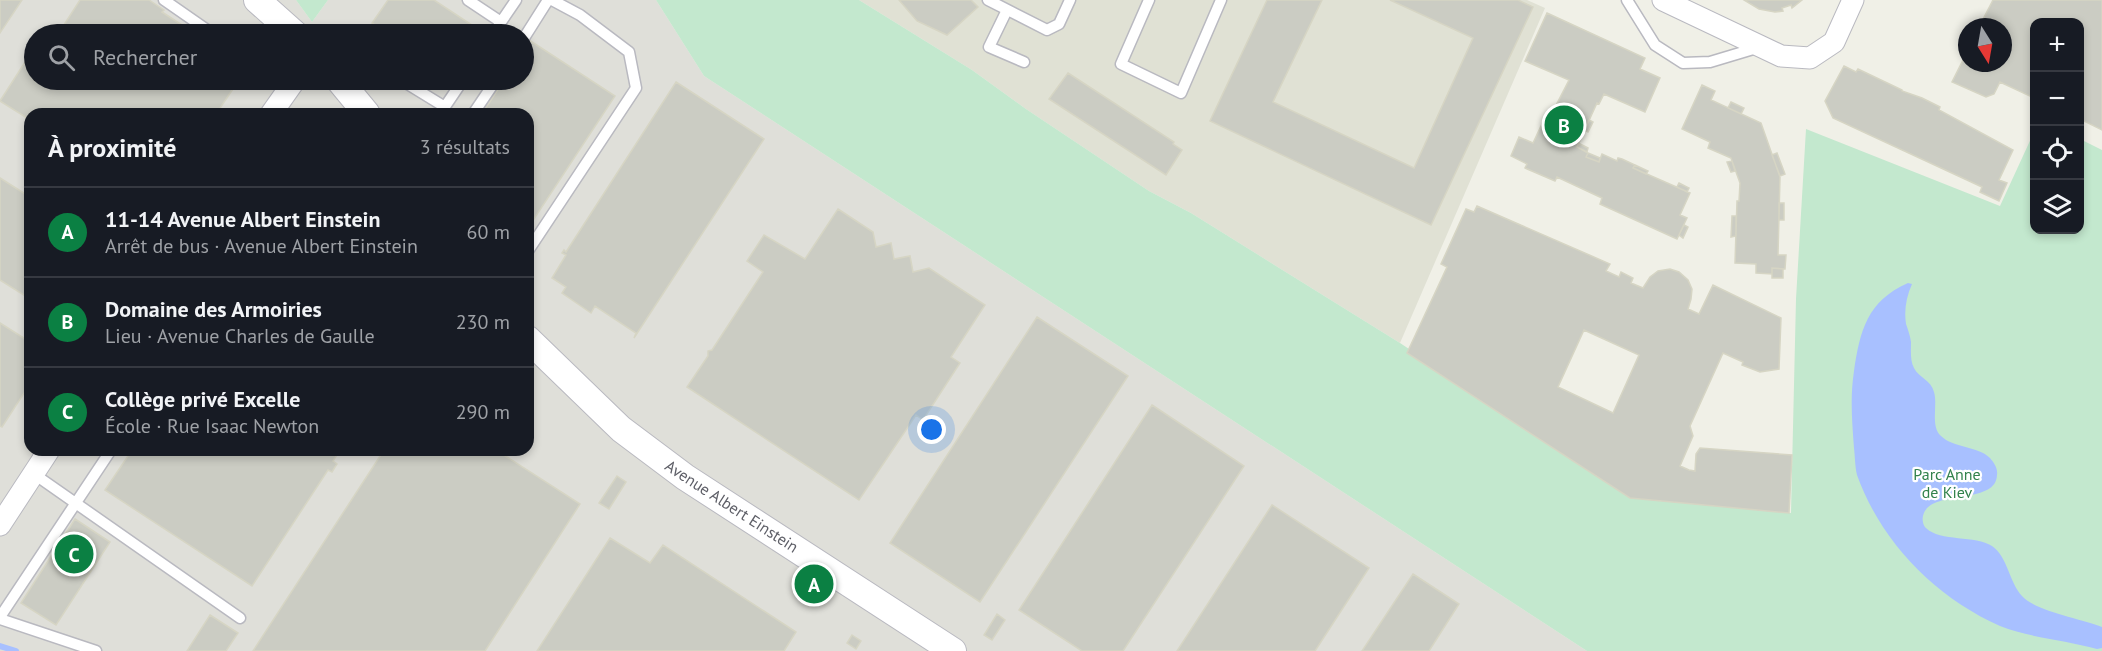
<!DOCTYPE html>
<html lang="fr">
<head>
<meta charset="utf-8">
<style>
	:root { --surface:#171b24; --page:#242831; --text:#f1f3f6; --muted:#9ea1a6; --line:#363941; --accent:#0b8043 }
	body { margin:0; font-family:"PT Sans",sans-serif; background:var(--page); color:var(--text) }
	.controls { position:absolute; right:18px; top:18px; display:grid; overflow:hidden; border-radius:12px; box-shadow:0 3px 9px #0003 }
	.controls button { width:54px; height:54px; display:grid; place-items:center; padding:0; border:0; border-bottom:2px solid var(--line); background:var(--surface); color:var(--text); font:30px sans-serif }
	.compass { position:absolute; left:1958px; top:18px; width:54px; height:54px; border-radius:50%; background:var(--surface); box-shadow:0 3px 9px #0003; rotate:169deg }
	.you { position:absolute; left:932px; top:430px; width:21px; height:21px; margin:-15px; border:4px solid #fff; border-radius:50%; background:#1a73e8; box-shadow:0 0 0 9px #1a73e833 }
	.badge { display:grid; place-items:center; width:39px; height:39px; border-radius:50%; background:var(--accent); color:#fff; font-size:20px; font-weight:700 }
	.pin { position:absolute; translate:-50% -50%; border:3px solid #fff; box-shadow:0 2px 6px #0006 }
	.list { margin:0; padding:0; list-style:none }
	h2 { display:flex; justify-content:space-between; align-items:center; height:78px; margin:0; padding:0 24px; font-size:26px }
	h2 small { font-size:20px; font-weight:400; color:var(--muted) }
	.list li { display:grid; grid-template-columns:39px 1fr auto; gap:18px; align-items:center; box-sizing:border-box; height:90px; padding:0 24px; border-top:2px solid var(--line) }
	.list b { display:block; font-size:22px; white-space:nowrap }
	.list p { margin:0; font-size:20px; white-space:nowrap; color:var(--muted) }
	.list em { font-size:20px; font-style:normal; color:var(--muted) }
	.icon { flex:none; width:33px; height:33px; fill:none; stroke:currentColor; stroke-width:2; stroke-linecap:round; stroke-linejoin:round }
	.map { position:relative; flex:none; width:2102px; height:651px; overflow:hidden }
	.search { position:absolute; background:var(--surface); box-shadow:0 3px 9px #0003; left:24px; top:24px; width:510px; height:66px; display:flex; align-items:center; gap:15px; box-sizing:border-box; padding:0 21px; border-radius:33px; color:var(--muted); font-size:22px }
	.panel { position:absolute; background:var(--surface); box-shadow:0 3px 9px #0003; left:24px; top:108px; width:510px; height:348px; border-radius:18px }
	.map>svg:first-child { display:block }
	.industrial { fill:#dfdfd9; fill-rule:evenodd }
	.education { fill:#e0e1d4 }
	.green { fill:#c3e8ce }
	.water { fill:#a8c0ff }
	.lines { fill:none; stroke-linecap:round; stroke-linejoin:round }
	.stream { stroke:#a8c0ff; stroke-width:6 }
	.building { fill:#cbccc3; stroke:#d6d5c4; stroke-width:1.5; fill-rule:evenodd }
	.service-casing { stroke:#b9b9c0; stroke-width:13 }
	.minor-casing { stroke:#b9b9c0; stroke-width:23 }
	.tertiary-casing { stroke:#b9b9c0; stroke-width:28 }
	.service { stroke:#fff; stroke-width:10 }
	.minor { stroke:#fff; stroke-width:21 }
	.tertiary { stroke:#fff; stroke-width:26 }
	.labels { text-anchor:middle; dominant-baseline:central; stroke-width:4.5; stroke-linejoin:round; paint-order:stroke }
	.park-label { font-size:16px; fill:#32824c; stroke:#fff }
	.street-label { font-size:16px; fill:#5e5f67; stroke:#fff }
</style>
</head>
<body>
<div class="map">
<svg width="2102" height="651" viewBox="0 0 2102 651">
	<rect width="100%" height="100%" fill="#f0f0e7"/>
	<path class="industrial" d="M0 0H296L312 22 328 0H656L704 76 1587 651H0ZM34 34H524V80H34ZM30 114H528V450H30Z"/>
	<path class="education" d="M859 0H1527L1545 8 1400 343 1191 213 1149 191 1026 109 972 70Z"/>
	<path class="green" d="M296 0H328L312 22Z
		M656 0H859L972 70 1026 109 1149 191 1191 213 1400 343 1630 496 1791 513 1796 299 1806 129 2000 206 2034 132V230H2080V139L2102 150V651H1587L704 76Z"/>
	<path class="water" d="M1908 283 1912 284C1906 297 1904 311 1906 324 1908 330 1910 335 1911 342 1911 350 1910 361 1914 368 1919 378 1931 380 1934 392 1938 405 1930 426 1941 436 1953 448 1978 446 1990 458 1994 463 1998 468 1997 475 1996 506 1929 488 1923 516 1922 519 1923 526 1926 528 1940 542 1976 535 1992 546 2008 557 2009 582 2022 596 2035 611 2082 619 2102 627V648L2097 649C2066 640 2030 638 2000 626 1935 597 1881 542 1857 475 1855 467 1855 456 1854 448 1852 421 1850 397 1854 371 1860 331 1867 301 1908 283Z"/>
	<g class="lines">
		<path class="stream" d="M0 646 16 651"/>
	</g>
	<path class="building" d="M0 0H22L0 33Z
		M80 0H149L164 10 162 12 196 34H58Z
		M388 0H434L481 31 479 34H389L372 23Z
		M899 0H971L978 7 947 35 917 21Z
		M1267 0H1322L1273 102 1414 168 1473 38 1390 0H1518L1533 7 1431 225 1210 121Z
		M1744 0H1802L1792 8 1791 5 1782 8 1783 11 1775 12 1759 9Z
		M1993 0H2102V130L2080 119V22H2034V98L2000 82 1994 94 1986 97 1952 82 1967 52V63H2003V27H1979Z
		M1547 13 1645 58 1640 69 1660 78 1645 112 1604 94 1599 104 1597 103 1577 147 1588 153 1586 157 1599 162 1602 154 1617 161 1618 158 1622 159 1635 165 1633 168 1690 193 1680 215 1687 218 1677 239 1600 204 1602 198 1557 177 1555 181 1525 168 1527 164 1511 156 1519 137 1533 143 1548 111 1552 113 1569 80 1525 61Z
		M529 40 615 96 532 222 528 219V114H482L504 80H524V49Z
		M34 48V80H231L237 83 216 114H30V120L0 101Z
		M1844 66 1856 72 1858 69 1902 90V91L1922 98 1940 107 1939 110 2013 150 1999 180 2007 183 1999 201 1980 192 1982 187 1833 118 1825 101Z
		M1068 73 1174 142 1173 144 1182 150 1166 175 1049 99Z
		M676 82 764 139 634 338 636 333 595 306 591 313 562 293 566 287 552 278 566 255 562 253 564 250 566 252Z
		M1702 85 1715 91 1711 100 1761 123 1780 177 1778 255H1786L1785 269 1772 268V274L1756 273V264L1735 263 1737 201H1739L1740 183 1731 158 1708 148 1710 142 1682 129Z
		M1731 102 1744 108 1741 114 1728 108Z
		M1589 120 1593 122 1588 132 1584 130Z
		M1578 143 1588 148 1587 152 1577 147Z
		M1588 153 1600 158 1599 162 1586 157Z
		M1777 153 1785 174 1780 176 1772 155Z
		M1732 161 1735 171 1731 172 1727 162Z
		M1635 165 1648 171 1646 174 1633 168Z
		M0 178 30 197V299L0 280Z
		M1679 183 1689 188 1687 192 1677 187Z
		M1779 203H1784V220H1779Z
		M1477 206 1610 264 1606 271 1619 277 1621 272 1633 278 1631 283 1643 288 1650 277 1658 271 1670 269 1679 272 1688 280 1692 289 1691 299 1688 309 1699 314 1713 285 1781 318 1779 369 1760 372 1742 365 1743 362 1723 353 1690 426 1693 436 1680 466 1689 470 1695 471 1696 454 1700 448 1792 455 1789 513 1630 498 1407 353 1447 267 1441 264 1466 209 1474 212ZM1584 330 1639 355 1613 413 1558 387Z
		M838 209 873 232 876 247 891 243 894 259 910 256 913 272 929 268 985 305 951 357 960 363 923 420 916 415 859 500 687 387 708 356V351L712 350 763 272 747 261 764 235 805 259Z
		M1732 216H1736V236L1731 237Z
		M1684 225 1688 227 1683 238 1679 235Z
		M1772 268 1783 269V278H1772Z
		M1037 317 1128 376 980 602 890 543Z
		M0 323 30 342V394L24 393 2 427 0 426Z
		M1152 405 1244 466 1123 651H1082L1019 610Z
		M132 450H340L333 461 337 464 332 472 328 470 252 586 105 490Z
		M384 450H496L580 504 485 651H253Z
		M617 476 626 482 609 509 599 503Z
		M1272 505 1369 568 1315 651H1177Z
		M75 519 110 542 56 625 21 603Z
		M610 538 650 563 663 545 796 632 784 651H537Z
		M1413 574 1459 604 1429 651H1362Z
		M997 614 1005 620 992 640 984 635Z
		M210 615 238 633 226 651H187Z
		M852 635 861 641 856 649 847 643Z"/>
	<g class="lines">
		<defs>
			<path id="service" d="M164 0 213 34
				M468 0 501 22 516 0
				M988 0 1047 30 1059 24 1070 0
				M1149 0 1121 64 1181 93 1221 0
				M1627 0 1655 45 1683 63 1710 62 1760 47
				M1007 10 989 47 1024 62
				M493 34 501 22
				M524 38 548 0
				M401 80 445 107
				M440 114 463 80
				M473 114 496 80
				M528 251 636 88 629 52 580 15 552 0
				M34 474 240 618
				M0 617 111 450
				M0 619 96 651"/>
			<path id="minor" d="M1663 0 1781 56 1810 58 1834 42 1853 0
				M271 114 295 80
				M0 525 49 450"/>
			<path id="tertiary" d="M257 0 295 34
				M339 80 367 114
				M528 339 621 429 685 477 953 651"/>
		</defs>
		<use href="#service" class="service-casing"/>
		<use href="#minor" class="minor-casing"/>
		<use href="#tertiary" class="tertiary-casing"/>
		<use href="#service" class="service"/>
		<use href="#minor" class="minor"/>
		<use href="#tertiary" class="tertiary"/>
	</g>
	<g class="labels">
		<g class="park-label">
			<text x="1947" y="474">Parc Anne<tspan x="1947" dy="18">de Kiev</tspan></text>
		</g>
		<g class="street-label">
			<text transform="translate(732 506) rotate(33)">Avenue Albert Einstein</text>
		</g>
	</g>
</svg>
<div class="controls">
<button>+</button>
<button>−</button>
<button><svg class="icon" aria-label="locate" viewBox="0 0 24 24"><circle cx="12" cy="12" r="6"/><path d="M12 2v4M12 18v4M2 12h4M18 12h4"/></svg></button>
<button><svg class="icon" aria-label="layers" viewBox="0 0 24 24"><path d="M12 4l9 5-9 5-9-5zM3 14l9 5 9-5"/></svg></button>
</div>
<svg class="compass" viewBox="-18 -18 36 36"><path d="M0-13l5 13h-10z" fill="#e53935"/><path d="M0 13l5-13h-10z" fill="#9ea1a6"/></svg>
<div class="you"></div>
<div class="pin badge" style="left:814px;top:584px">A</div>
<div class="pin badge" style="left:1564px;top:125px">B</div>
<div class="pin badge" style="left:74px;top:554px">C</div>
<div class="search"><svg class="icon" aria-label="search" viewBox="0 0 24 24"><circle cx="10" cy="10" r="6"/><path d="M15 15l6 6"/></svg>Rechercher</div>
<section class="panel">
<h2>À proximité<small>3 résultats</small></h2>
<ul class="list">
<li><span class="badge">A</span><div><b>11-14 Avenue Albert Einstein</b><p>Arrêt de bus · Avenue Albert Einstein</p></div><em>60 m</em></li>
<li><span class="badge">B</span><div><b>Domaine des Armoiries</b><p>Lieu · Avenue Charles de Gaulle</p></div><em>230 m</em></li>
<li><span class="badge">C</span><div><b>Collège privé Excelle</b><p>École · Rue Isaac Newton</p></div><em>290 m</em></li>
</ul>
</section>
</div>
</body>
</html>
